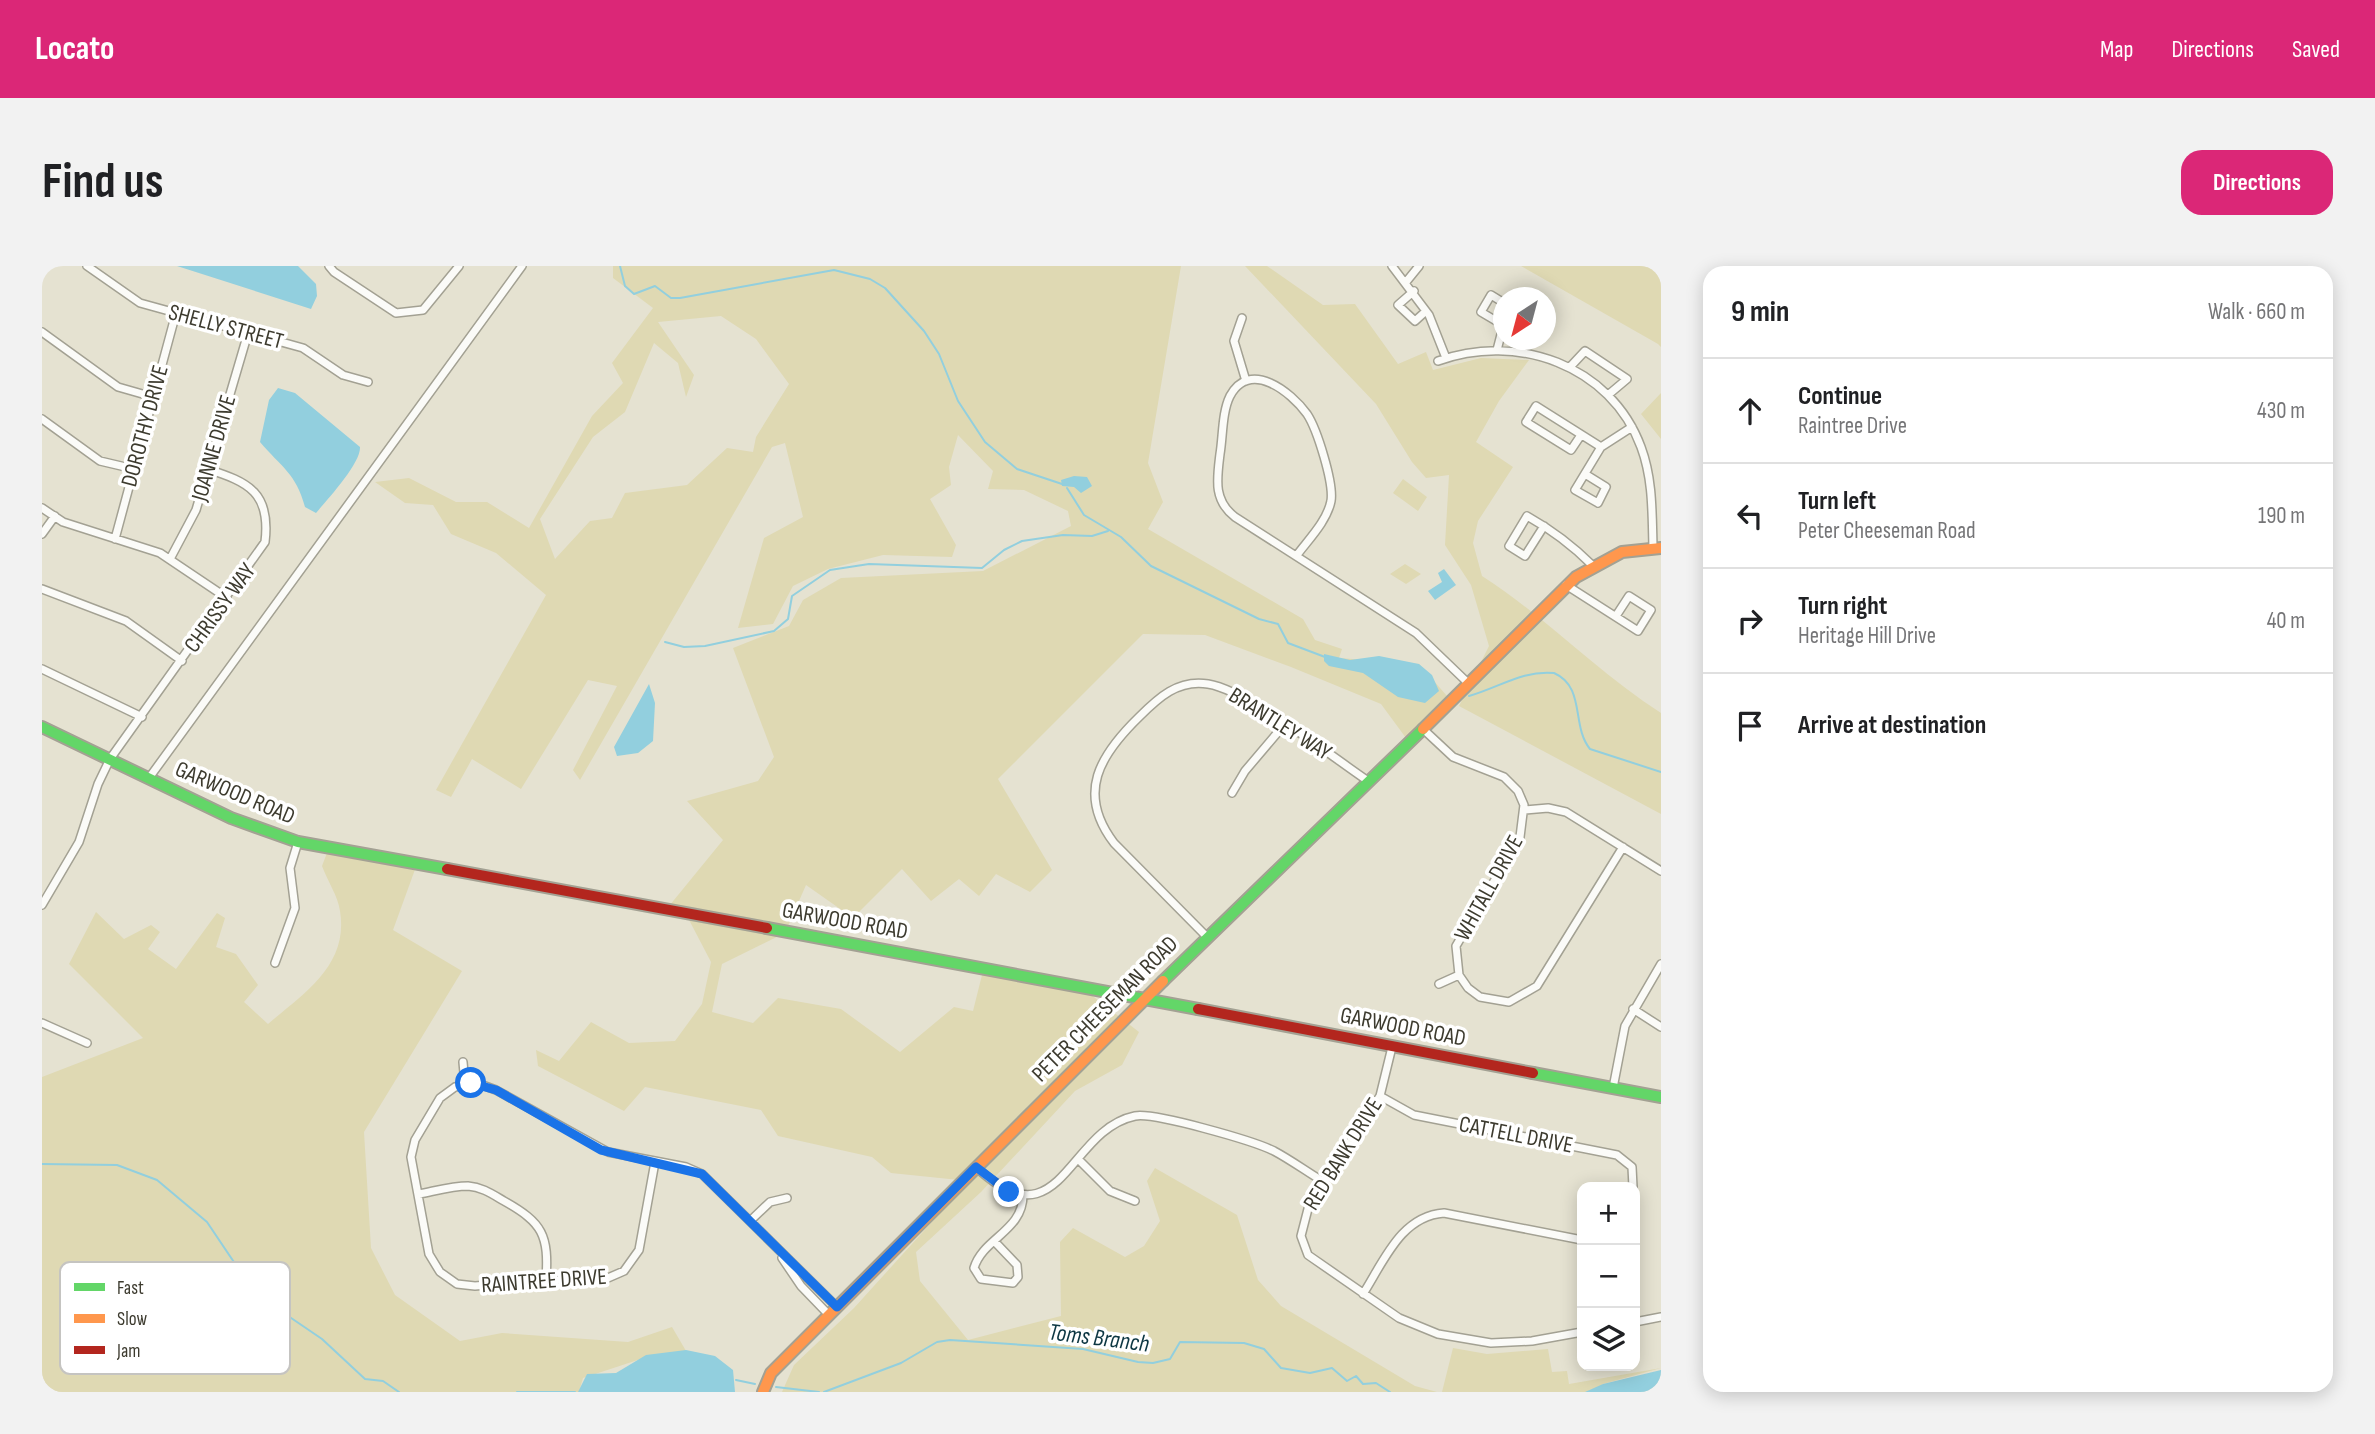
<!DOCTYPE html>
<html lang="en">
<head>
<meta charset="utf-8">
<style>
	:root { --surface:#fff; --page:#f2f2f2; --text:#202124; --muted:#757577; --line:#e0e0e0; --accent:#db2777 }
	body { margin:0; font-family:"Sofia Sans Condensed",sans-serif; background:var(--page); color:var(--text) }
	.controls { position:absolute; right:21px; bottom:21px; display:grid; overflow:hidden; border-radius:14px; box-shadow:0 4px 18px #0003 }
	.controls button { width:63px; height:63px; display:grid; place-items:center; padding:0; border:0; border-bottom:2px solid var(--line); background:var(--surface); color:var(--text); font:35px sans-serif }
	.compass { position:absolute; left:1451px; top:21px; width:63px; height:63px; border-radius:50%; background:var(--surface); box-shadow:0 4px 18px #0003; rotate:216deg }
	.stop { position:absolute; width:21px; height:21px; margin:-16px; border:5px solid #1a73e8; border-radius:50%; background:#fff }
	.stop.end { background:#1a73e8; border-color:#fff; box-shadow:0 2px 7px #0008 }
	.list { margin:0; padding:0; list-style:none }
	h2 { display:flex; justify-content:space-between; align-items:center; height:91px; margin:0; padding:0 28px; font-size:30px }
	h2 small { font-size:23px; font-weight:400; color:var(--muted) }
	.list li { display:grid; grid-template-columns:46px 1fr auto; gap:21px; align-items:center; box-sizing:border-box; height:105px; padding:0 28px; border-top:2px solid var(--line) }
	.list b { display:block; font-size:26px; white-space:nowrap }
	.list p { margin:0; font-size:23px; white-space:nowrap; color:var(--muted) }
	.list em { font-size:23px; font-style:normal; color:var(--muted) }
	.icon { flex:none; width:38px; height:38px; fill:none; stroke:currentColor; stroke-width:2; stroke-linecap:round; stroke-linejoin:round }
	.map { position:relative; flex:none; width:1619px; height:1126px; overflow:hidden; border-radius:21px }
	header { display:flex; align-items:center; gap:42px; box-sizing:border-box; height:98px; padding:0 35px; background:var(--accent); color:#fff }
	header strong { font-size:33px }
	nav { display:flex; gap:38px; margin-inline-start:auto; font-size:24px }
	.intro { display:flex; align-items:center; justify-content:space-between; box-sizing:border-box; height:168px; padding:0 42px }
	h1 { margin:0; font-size:49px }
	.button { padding:18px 32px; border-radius:21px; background:var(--accent); color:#fff; font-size:24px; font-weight:700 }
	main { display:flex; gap:42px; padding:0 42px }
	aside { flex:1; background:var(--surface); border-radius:21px; box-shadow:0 4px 18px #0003 }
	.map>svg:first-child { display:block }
	.green { fill:#dfd9b3; fill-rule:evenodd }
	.water { fill:#92cfde }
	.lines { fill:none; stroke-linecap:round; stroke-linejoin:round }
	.stream { stroke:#92cfde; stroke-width:2 }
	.street-casing { stroke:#a3a193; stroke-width:10 }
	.fast-casing { stroke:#a3a193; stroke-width:14 }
	.slow-casing { stroke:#a3a193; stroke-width:14 }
	.jam-casing { stroke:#a3a193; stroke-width:14 }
	.street { stroke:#fbfbf8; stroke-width:7 }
	.fast { stroke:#63d668; stroke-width:10 }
	.slow { stroke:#ff974d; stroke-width:10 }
	.jam { stroke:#b3261e; stroke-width:10 }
	.route { stroke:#1a73e8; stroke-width:9 }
	.labels { text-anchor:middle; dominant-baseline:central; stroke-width:7; stroke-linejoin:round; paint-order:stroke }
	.street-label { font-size:23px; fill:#3d3b2f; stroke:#fff }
	.water-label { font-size:24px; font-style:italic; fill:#0d3743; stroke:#fff }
	.key { fill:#fff; stroke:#c5c4c1; stroke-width:2 }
	.key-label { font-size:19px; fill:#3d3b2f }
</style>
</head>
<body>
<header>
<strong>Locato</strong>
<nav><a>Map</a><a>Directions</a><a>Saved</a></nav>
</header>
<div class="intro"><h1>Find us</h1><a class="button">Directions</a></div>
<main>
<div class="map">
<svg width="1619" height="1126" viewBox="0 0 1619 1126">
	<rect width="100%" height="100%" fill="#e5e2d1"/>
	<path class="green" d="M571 0H1139L1106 197 1121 236 1106 263 1261 353 1273 374 1300 383 1297 392 1377 398 1405 430 1364 472 1339 438 1249 401 1163 369 1101 368 956 513 1010 604 988 626 954 608 937 630 917 613 889 635 860 603 811 652 764 619 743 667 680 698 670 746 711 757 736 732 799 743 858 786 912 741 931 745 942 701 1039 721 1097 766 1080 799 1033 825 939 926 874 986 878 1015 926 1074 1019 1050 1018 976 1031 962 1083 991 1102 980 1118 955 1105 915 1113 902 1195 949 1216 1014 1239 1040 1373 1120 1395 1126H740L752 1099 812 1042 927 915 849 907 830 891 736 870 719 844 603 821 582 845 496 800 494 784 517 795 549 756 587 777 633 775 660 738 669 696 645 650 623 645 681 574 645 535 716 515 732 491 691 382 747 360 761 334 799 312 941 305 1029 260 1026 245 982 224 946 223 951 205 916 169 907 201 909 219 888 233 914 279 910 291 841 289 786 303 751 320 731 358 696 362 722 272 761 251 743 177 730 181 538 514 531 504 575 420 546 414 479 523 430 493 409 531 394 524 504 329 454 287 409 268 391 239 363 237 333 216 367 212 414 236H445L487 262 550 150 581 117 570 97 611 42 571 12ZM679 50 714 73 747 118 714 171 711 186 685 182 645 219 583 227 570 252 548 255 513 293 498 253 551 171 583 146 612 77 636 97 644 131 652 109 616 56Z
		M1203 0H1225L1281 39 1313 38 1356 98 1384 86 1391 104 1439 92 1487 94 1457 135 1434 176 1471 201 1436 255 1431 277 1440 310C1504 351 1555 406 1619 447V548L1417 440 1447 380 1429 319 1403 279 1407 209 1384 212 1370 196 1334 138Z
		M1479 0H1619V81L1616 78Z
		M1619 127V173L1599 148Z
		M1361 213 1385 231 1376 245 1351 227Z
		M1363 298 1379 308 1364 318 1348 308Z
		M288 579 375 598 351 664 420 705 322 866 329 982 353 1029 418 1075 460 1067 586 1076 630 1061 647 1090 611 1089 541 1112 537 1126H0V811L101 772 27 698 54 646 82 673 109 659 118 666 106 683 134 703 175 647 183 652 174 681 194 688 216 719 202 736 226 758C262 727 307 699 298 645 296 630 285 614 280 600Z
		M1411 1082 1445 1088 1506 1083 1510 1106 1525 1105 1527 1118 1619 1102 1561 1118 1548 1126H1400Z"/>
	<path class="water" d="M135 0H256L274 18 275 30 269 43Z
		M236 122 253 127 318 181C319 197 285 234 274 247L263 241C254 207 239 201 218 176L227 134Z
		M1032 210 1045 211 1050 220 1039 227 1032 221 1020 220 1019 214Z
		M1402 303 1414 319 1393 334 1386 325 1400 316 1396 307Z
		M1282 388 1308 394 1337 390 1377 398 1390 409 1397 425 1383 437 1356 431 1321 407 1287 400 1282 395Z
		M607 418 613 437 611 475 596 487 575 490 572 481Z
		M644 1084 673 1090 691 1104 693 1126H536L545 1108 574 1107 604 1089Z
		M1619 1104V1126H1543L1561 1118Z"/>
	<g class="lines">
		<path class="stream" d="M578 0 583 20 592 28 613 20 629 32H638L792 4 828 13 843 22 882 65 897 88 916 135 943 176 975 203 1020 218
			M1025 222 1042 249 1079 271 1109 300 1217 353 1236 358 1246 377 1283 391
			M623 376 642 381 663 380 732 365 746 353 750 330 788 304 827 298 940 302 962 284 980 275 1021 269 1050 270 1066 265
			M1427 430C1458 421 1481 404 1512 407 1544 421 1529 460 1548 483L1619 506
			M0 898 75 899 115 914 165 956 204 1014 230 1039 280 1073 323 1113 341 1115 357 1126
			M694 1114 713 1118
			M734 1121 777 1126
			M475 1126H533
			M782 1126 859 1097 895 1076 908 1074 1041 1083 1096 1096 1111 1097 1128 1093 1138 1076 1202 1077 1222 1083 1239 1102 1268 1107 1290 1102 1305 1115 1314 1110 1321 1118 1334 1117 1348 1126"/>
		<defs>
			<path id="street" d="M45 0 98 37 261 82 301 109 326 116
				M287 0 292 6 354 47 381 44 417 0
				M1350 0 1387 49 1404 92
				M1364 16 1377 0
				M1372 25 1356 39 1373 55 1384 45
				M1200 52 1192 75 1204 115
				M1461 59 1439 46 1449 29 1462 37
				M0 66 76 121 111 131
				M1455 84 1462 57
				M1396 95C1474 66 1569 99 1599 181 1611 213 1610 247 1611 281
				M1528 101 1543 85 1585 113 1566 129
				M0 153 58 195 92 203
				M1539 169 1529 184 1484 156 1494 140 1559 181
				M1543 208 1564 221 1556 237 1533 224 1559 181 1590 161
				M0 242 21 256 118 287 185 332
				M1502 260 1483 290 1467 280 1485 250C1510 264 1530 279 1550 299
				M0 268 13 250
				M73 273 134 47
				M1255 289C1267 273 1285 255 1289 235 1292 217 1275 163 1265 148 1249 126 1208 93 1188 130 1180 146 1181 170 1178 188 1175 213 1171 234 1193 251L1374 367 1426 417
				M128 293 154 244 206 67
				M1524 319 1596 365 1609 344 1587 330 1574 350
				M0 323 84 355 140 395
				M0 403 100 451
				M1381 463 1411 491 1462 511 1476 525 1482 539 1478 571 1414 680 1417 709 1426 722 1438 731 1467 736 1495 720 1581 581
				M107 512 480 0
				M1190 527 1203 505 1242 459
				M1483 544 1506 542 1524 546 1619 605
				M0 639 37 576 56 518 68 493 223 276C229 227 207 216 165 203
				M1165 671 1072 577C1034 527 1058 489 1097 451 1116 432 1136 413 1166 418 1205 424 1289 490 1326 515
				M233 697 253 642 248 602 256 576
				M1397 718 1417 709
				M1591 743 1619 761
				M0 757 45 777
				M1350 781 1338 830 1267 939 1259 970 1266 989 1357 1052 1396 1068 1449 1077 1490 1075 1540 1066
				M421 796 423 818
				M1571 822 1583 760 1619 698
				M1338 830 1372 849 1575 889 1590 901 1591 921
				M1036 893 1068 925 1093 935
				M613 896 597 984 582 1005 559 1015 504 1014 433 1020 415 1018 398 1006 387 988 369 891 373 874 398 832 413 821 435 817 454 824 566 886 644 901 660 908 795 1041
				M934 901C1019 981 1025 864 1093 850 1112 846 1212 875 1232 885 1249 894 1265 906 1282 916
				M377 928C393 925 410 920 426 920 440 921 450 928 462 935 501 957 507 969 504 1014
				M708 955 728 936 745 932
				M953 976 975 999 976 1011 971 1017 939 1013 932 1002C941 972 981 965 981 929
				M740 992 759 1020 787 1049
				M1321 1028C1342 995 1359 950 1402 947L1540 974
				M1593 1056 1619 1051"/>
			<path id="fast" d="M0 461 189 552 256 576 405 603
				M725 662 1156 743
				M1121 715 1381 463
				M1491 807 1619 831"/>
			<path id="slow" d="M1381 463 1534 311 1580 286 1619 282
				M721 1126 729 1107 1121 715"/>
			<path id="jam" d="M405 603 725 662
				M1156 743 1491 807"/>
		</defs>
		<use href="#street" class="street-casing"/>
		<use href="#fast" class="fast-casing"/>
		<use href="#slow" class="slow-casing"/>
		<use href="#jam" class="jam-casing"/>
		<use href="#street" class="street"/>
		<use href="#fast" class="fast"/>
		<use href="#slow" class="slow"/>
		<use href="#jam" class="jam"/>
	</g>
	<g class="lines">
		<path class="route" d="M429 817 454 824 559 884 660 908 795 1041 934 901 967 926"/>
	</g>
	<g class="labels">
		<g class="street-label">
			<text transform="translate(184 61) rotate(15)">SHELLY STREET</text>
			<text transform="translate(103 160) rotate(-75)">DOROTHY DRIVE</text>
			<text transform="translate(172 182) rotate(-74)">JOANNE DRIVE</text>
			<text transform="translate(178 342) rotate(-54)">CHRISSY WAY</text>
			<text transform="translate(1238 458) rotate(32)">BRANTLEY WAY</text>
			<text transform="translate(193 527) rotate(23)">GARWOOD ROAD</text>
			<text transform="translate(1447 622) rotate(-61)">WHITALL DRIVE</text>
			<text transform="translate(803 655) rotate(10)">GARWOOD ROAD</text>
			<text transform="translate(1063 743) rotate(-45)">PETER CHEESEMAN ROAD</text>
			<text transform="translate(1361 761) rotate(11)">GARWOOD ROAD</text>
			<text transform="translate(1474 869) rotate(11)">CATTELL DRIVE</text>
			<text transform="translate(1301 888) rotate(-58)">RED BANK DRIVE</text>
			<text transform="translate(502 1015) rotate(-4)">RAINTREE DRIVE</text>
		</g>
		<g class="water-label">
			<text transform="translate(1057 1072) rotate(7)">Toms Branch</text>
		</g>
	</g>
	<rect x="18" y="996" width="230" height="112" rx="10" class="key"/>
	<rect x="32" y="1017" width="31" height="8" fill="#63d668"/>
	<rect x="32" y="1048" width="31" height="9" fill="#ff974d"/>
	<rect x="32" y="1080" width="31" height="8" fill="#b3261e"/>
	<g class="key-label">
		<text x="75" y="1028">Fast</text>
		<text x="75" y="1059">Slow</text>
		<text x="75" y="1091">Jam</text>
	</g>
</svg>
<div class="controls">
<button>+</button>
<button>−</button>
<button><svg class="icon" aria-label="layers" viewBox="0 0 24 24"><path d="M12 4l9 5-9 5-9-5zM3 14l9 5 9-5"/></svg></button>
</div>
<svg class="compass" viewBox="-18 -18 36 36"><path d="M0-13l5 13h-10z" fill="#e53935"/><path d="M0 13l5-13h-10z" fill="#757577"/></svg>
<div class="stop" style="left:429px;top:817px"></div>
<div class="stop end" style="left:967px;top:926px"></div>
</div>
<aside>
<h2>9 min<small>Walk · 660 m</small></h2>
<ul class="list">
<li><svg class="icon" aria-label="ahead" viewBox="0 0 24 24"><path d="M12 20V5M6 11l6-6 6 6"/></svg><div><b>Continue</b><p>Raintree Drive</p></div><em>430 m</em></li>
<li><svg class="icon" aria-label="left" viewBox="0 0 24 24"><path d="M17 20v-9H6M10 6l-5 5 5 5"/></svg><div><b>Turn left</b><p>Peter Cheeseman Road</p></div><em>190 m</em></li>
<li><svg class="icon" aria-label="right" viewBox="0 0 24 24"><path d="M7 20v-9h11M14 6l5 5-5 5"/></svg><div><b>Turn right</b><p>Heritage Hill Drive</p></div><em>40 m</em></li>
<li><svg class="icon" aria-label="arrive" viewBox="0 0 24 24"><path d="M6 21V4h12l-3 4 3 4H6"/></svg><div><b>Arrive at destination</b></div></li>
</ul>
</aside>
</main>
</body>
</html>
